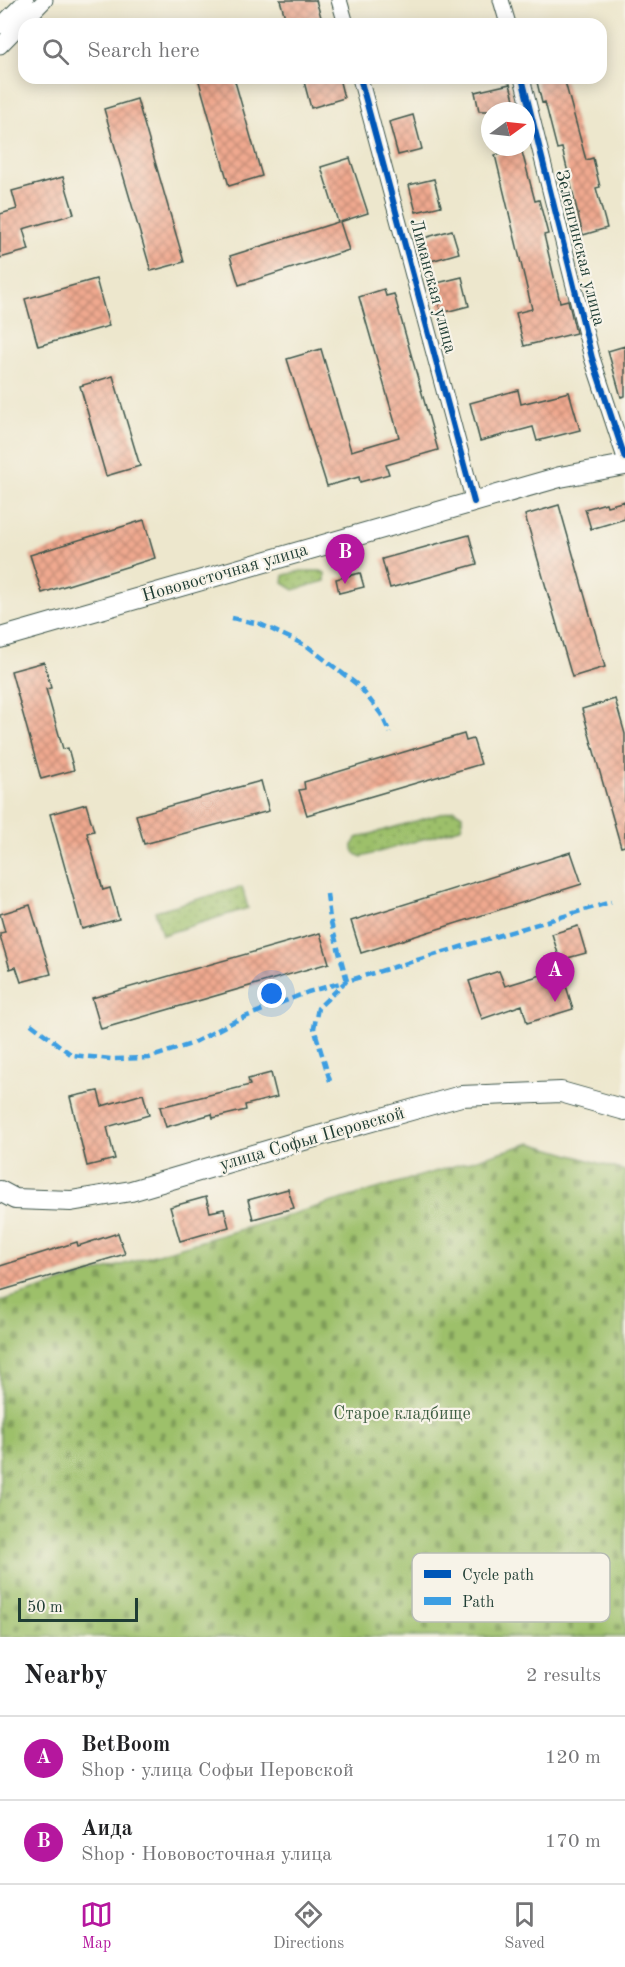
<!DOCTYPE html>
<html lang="en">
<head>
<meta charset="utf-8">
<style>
	:root { --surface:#fff; --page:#f2f2f2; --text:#202124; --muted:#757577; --line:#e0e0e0; --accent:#b5179e }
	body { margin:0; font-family:"Old Standard TT",serif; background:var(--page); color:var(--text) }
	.compass { position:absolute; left:481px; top:102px; width:54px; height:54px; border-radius:50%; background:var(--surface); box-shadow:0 3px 15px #0003; rotate:75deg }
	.scale { position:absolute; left:18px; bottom:15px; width:120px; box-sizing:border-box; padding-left:6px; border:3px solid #1f3d34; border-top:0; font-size:16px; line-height:21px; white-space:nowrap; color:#1f3d34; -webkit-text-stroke:4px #f7f3e8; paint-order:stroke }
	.you { position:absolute; left:272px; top:994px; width:21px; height:21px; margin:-15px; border:4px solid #fff; border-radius:50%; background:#1a73e8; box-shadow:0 0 0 9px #1a73e833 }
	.badge { display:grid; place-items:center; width:39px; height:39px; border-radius:50%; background:var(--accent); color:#fff; font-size:20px; font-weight:700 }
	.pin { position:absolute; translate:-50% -50px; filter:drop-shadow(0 2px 3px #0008) }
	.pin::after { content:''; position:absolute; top:32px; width:21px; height:18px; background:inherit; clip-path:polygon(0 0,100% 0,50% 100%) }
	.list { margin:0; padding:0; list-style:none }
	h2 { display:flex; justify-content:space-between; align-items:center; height:78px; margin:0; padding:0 24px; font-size:26px }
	h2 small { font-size:20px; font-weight:400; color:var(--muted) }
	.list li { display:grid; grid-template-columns:39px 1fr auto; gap:18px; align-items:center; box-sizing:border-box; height:84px; padding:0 24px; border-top:2px solid var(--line) }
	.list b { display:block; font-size:22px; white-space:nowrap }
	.list p { margin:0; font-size:20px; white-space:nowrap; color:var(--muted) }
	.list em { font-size:20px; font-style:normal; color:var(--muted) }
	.icon { flex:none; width:33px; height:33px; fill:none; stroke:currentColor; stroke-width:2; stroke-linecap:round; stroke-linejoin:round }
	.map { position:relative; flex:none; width:625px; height:1637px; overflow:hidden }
	.search { position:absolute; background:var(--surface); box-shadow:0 3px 15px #0003; left:18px; right:18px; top:18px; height:66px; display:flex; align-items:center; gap:15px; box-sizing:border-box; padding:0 21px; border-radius:18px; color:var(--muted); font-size:22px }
	.sheet { height:246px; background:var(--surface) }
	nav { display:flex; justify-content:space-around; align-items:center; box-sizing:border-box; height:84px; border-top:2px solid var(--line); background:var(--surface); font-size:16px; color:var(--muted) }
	nav a { display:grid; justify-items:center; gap:3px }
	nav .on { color:var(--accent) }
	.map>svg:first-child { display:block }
	.grass { fill:url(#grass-dots); stroke:#5e7e50; stroke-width:1.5 }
	.cemetery { fill:url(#cemetery-stones); stroke:#5e7e50; stroke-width:1.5 }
	.building { fill:url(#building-cross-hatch) }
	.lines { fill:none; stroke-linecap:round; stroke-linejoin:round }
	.minor-casing { stroke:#3e564b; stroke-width:17 }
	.major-casing { stroke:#3e564b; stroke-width:22 }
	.minor { stroke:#fff; stroke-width:15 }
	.major { stroke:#fff; stroke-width:20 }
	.quiet { stroke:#3c9ee2; stroke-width:4.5; stroke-dasharray:9 4.5; stroke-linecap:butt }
	.cycleway-casing { stroke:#f7f3e8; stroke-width:10 }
	.cycleway { stroke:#0057b8; stroke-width:6 }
	.labels { text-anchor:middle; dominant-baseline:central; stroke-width:4.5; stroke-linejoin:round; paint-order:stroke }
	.street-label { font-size:18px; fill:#1f3d34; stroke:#f7f3e8 }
	.park-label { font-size:18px; fill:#3e5e42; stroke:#f7f3e8 }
	.key { fill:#f7f3e8; stroke:#b6bcb2; stroke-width:1.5 }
	.key-label { font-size:16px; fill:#1f3d34 }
</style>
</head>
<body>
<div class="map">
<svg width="625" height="1637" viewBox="0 0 625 1637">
	<defs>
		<pattern id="grass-dots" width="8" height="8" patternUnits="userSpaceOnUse" patternTransform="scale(1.5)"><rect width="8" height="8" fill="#9dc06b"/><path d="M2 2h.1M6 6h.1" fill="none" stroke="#7f9d59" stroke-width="1.8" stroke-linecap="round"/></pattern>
		<pattern id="cemetery-stones" width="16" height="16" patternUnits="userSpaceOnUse" patternTransform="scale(1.5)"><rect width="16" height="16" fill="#9dc06b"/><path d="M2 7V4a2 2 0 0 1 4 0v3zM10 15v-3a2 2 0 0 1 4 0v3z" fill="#7f9d59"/></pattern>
		<pattern id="building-cross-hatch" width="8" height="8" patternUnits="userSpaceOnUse" patternTransform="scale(1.5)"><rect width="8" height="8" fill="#f0a98f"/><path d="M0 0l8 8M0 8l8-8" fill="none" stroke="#c28b76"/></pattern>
	</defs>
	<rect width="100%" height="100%" fill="#f7f3e8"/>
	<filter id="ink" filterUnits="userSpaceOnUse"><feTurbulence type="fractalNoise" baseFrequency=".0167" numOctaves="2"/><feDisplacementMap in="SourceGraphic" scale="12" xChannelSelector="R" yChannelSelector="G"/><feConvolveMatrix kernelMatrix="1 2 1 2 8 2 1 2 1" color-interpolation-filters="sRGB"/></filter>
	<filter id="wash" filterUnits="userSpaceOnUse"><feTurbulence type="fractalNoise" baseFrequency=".008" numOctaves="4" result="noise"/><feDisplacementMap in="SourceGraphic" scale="24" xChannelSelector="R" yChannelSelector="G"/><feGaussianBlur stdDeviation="1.35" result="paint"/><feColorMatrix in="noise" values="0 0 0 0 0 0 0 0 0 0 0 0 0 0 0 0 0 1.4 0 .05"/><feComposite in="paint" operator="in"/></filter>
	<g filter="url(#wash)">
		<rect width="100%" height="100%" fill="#ede7cd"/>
		<path class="grass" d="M301 571H321L325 573V581L294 590 283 583 284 575Z
			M454 810 462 815V824L460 828 362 857C352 854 350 846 357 838Z
			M242 887 248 908 162 935 155 911Z"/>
		<path class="cemetery" d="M531 1143 625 1171V1637H0V1301Z"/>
		<g id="blocks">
			<path class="building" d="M280 0H316L323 24H287Z
				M198 78H234L262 176 229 186Z
				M303 78H339L344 98 311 108Z
				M536 78H564L586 160 593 158 600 187 596 188 607 228 583 235 562 148 557 149 545 102 542 103Z
				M510 84 517 111H479L475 92Z
				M137 99 184 262 151 271 104 109Z
				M413 115 422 149 398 155 389 122Z
				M521 148 535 201 539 200 548 234 544 235 560 302 568 300 576 333 524 346 516 313 532 309 495 155Z
				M350 158 368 213 340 222 349 250 239 285 230 256 338 222 321 167Z
				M63 177 74 214 23 229 29 250 0 258V214L17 209 12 191Z
				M434 179 441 206 416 212 409 185Z
				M452 230 459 253 424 263 417 240Z
				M462 277 469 306 441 313 433 284Z
				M96 279 109 326 38 346 25 299Z
				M384 289 386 296 394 294 438 450 386 465 389 474 360 482 359 477 327 486 287 359 321 349 351 451 399 437 359 297Z
				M625 346V396L621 397 608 351Z
				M113 376 140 466 106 476 80 386Z
				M518 390 521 404 569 392 580 430 537 441 533 427 480 441 470 403Z
				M625 501V519L591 529 585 509 606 503 607 506Z
				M559 505 605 667 572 677 525 515Z
				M144 520 155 558 42 593 30 555Z
				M469 535 477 564 390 588 382 559Z
				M360 573 364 587 339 593 336 579Z
				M44 662 51 688 46 689 63 749 68 748 74 770 41 779 11 671Z
				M615 699 625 734V846L621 847 582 709Z
				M464 734 466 741 473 739 481 764 307 815 299 790 305 789 304 782Z
				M261 781 269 811 144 844 136 815Z
				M86 804 94 831 87 833 103 890 110 888 119 919 82 929 50 814Z
				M571 852 582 884 361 953 351 921Z
				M30 905 51 974 21 982 16 967 10 969 0 936V933L5 932 0 914Z
				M578 926 586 953 560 960 552 934Z
				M320 933 329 963 101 1029 92 998Z
				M561 969 573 1009 527 1023 522 1005 482 1019 469 981 499 971 505 986Z
				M271 1073 277 1097 245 1105 246 1110 213 1118 212 1114 166 1127 160 1107 250 1085 248 1079Z
				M98 1091 102 1106 143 1094 149 1115 107 1127 115 1159 87 1166 70 1097Z
				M288 1189 294 1208 253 1219 248 1200Z
				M206 1197 210 1212 224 1209 229 1227 180 1241 170 1207Z
				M118 1233 125 1254 0 1291V1266L77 1242 78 1246Z"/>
		</g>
	</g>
	<g filter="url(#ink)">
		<use href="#blocks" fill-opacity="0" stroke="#3e564b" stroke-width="1.5"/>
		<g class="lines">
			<defs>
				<path id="minor" d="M339 0 346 24
					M501 0 508 24
					M0 26 26 0
					M0 46 45 0
					M360 78 474 502
					M522 78 592 358 625 458"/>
				<path id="major" d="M0 638 560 477 625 465
					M0 1191 15 1199 71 1201 131 1191 290 1144 461 1096 561 1092 625 1110"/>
			</defs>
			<use href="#minor" class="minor-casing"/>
			<use href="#major" class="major-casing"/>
			<use href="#minor" class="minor"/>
			<use href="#major" class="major"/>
			<path class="quiet" d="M232 618 260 624 307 646 359 686 381 714 390 733
				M327 894 330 919 347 981 611 902
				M31 1024 72 1055 111 1059 149 1058 191 1044 235 1021 308 992 347 981
				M330 1081 314 1028 318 1008 344 983"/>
			<defs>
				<path id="cycleway" d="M360 78 474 502
					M522 78 592 358 625 458"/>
			</defs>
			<use href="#cycleway" class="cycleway-casing"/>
			<use href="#cycleway" class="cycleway"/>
		</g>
	</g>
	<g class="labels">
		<g class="street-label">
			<text transform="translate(580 248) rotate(76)">Зеленгинская улица</text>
			<text transform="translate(433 286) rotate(75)">Лиманская улица</text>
			<text transform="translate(225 573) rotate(-16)">Нововосточная улица</text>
			<text transform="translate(312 1139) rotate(-16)">улица Софьи Перовской</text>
		</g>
		<g class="park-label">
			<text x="402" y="1414">Старое кладбище</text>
		</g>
	</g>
	<rect x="412" y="1553" width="198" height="69" rx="9" class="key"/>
	<rect x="424" y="1570" width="27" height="8" fill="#0057b8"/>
	<rect x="424" y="1597" width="27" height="8" fill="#3c9ee2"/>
	<g class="key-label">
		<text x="462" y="1580">Cycle path</text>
		<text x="462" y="1607">Path</text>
	</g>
</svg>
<svg class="compass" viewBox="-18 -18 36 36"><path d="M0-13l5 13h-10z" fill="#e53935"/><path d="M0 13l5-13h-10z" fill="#757577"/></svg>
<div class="scale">50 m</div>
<div class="you"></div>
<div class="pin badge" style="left:555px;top:1002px">A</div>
<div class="pin badge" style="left:345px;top:584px">B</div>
<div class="search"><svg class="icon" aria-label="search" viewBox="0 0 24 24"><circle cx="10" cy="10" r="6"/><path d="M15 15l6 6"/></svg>Search here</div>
</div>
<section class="sheet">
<h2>Nearby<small>2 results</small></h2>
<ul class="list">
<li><span class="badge">A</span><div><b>BetBoom</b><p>Shop · улица Софьи Перовской</p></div><em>120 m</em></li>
<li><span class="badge">B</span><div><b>Аида</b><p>Shop · Нововосточная улица</p></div><em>170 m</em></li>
</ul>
</section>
<nav>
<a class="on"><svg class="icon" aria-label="map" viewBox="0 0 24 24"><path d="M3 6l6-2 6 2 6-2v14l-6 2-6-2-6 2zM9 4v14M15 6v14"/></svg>Map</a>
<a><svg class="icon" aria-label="directions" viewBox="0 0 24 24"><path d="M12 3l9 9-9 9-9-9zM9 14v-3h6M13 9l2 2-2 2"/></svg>Directions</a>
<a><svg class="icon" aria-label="saved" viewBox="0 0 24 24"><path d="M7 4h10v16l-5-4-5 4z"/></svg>Saved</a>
</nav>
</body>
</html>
